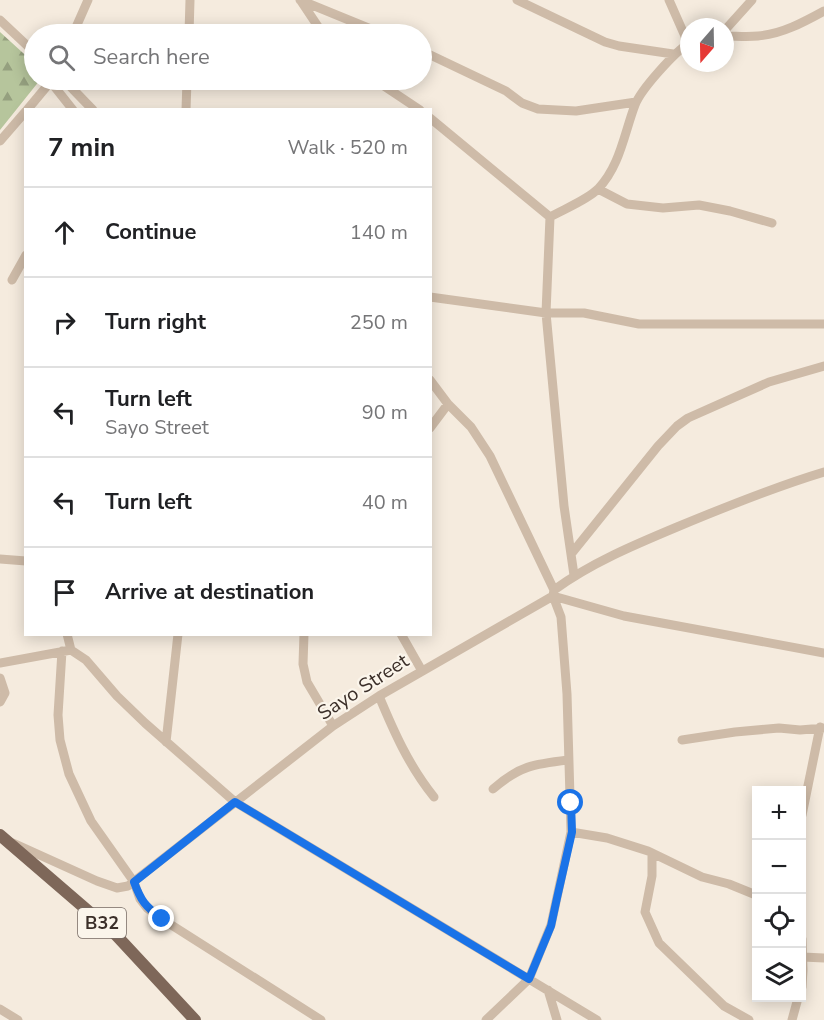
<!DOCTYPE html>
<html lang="en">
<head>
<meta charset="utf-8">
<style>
	:root { --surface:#fff; --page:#f2f2f2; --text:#202124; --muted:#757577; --line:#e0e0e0 }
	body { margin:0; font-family:"Nunito Sans",sans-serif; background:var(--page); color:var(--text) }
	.controls { position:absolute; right:18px; bottom:18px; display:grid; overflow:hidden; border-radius:0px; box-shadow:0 3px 15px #0003 }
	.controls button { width:54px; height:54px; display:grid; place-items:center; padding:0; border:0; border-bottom:2px solid var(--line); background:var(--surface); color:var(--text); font:30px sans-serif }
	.compass { position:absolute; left:680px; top:18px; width:54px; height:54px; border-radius:50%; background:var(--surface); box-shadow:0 3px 15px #0003; rotate:200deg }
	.stop { position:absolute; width:18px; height:18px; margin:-14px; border:4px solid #1a73e8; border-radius:50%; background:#fff }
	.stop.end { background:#1a73e8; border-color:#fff; box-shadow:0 2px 6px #0008 }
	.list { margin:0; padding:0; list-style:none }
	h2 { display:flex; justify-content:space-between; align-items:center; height:78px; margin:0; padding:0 24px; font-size:26px }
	h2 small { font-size:20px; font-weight:400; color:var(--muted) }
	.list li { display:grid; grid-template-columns:39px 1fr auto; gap:18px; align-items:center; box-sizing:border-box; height:90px; padding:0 24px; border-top:2px solid var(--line) }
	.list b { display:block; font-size:22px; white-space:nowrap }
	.list p { margin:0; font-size:20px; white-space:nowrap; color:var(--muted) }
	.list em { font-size:20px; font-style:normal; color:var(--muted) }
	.icon { flex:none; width:33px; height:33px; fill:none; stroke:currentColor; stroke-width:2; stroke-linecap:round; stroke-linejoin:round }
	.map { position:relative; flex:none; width:824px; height:1020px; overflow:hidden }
	.search { position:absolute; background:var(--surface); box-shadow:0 3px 15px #0003; left:24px; top:24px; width:408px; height:66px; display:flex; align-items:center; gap:15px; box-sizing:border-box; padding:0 21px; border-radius:33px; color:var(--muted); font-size:22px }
	.panel { position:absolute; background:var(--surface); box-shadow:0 3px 15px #0003; left:24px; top:108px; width:408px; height:528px; border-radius:0px }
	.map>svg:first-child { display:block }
	.forest { fill:url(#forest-firs) }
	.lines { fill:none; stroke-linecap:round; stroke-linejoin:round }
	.minor { stroke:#cebba8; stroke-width:9 }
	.major { stroke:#7e6759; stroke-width:12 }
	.route { stroke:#1a73e8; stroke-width:8 }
	.labels { text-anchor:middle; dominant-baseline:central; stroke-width:4.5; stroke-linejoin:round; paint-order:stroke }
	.shield { fill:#fbf5eb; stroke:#756a63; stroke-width:1.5 }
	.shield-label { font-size:18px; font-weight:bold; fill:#3b2f29 }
	.street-label { font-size:20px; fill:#3b2f29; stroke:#fbf5eb }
</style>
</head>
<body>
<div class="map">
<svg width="824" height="1020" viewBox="0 0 824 1020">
	<defs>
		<pattern id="forest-firs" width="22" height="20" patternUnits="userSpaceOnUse" patternTransform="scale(1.5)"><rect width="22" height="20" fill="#b6c59c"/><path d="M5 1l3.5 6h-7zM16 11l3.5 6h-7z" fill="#95a07f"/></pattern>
	</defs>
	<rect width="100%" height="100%" fill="#f5ebde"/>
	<path class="forest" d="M0 32 34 63V80H40L0 130Z"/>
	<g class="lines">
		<path class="minor" d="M300 0 383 34
			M517 0 605 42 619 46 673 54
			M669 0 688 43
			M301 1 323 34
			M0 20 34 52
			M725 30 752 0
			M73 34 88 0
			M189 34 190 0
			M725 36C736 36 747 37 758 36 782 34 804 22 824 11
			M422 51 506 91 522 103 538 109 576 111 636 102
			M64 80 93 110
			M375 80 420 110
			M50 81 73 110
			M27 110 52 80
			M186 110 187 80
			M430 118 550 217
			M0 141 26 111
			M598 189 627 204 663 208 699 205 730 211 772 223
			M550 217 546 313 564 506 574 575
			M550 217C564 209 587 200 598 189 620 166 624 134 635 105 641 89 675 52 689 43
			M12 280 26 255
			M430 297 546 313H584L639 324H824
			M430 380 448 404 471 427 490 456 554 590
			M430 428 448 404
			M572 553 658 446 677 426 688 418 769 382 824 366
			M0 559 26 561
			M553 596 624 616 824 653
			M304 634 303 664 307 682 333 726
			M401 634 422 671
			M71 650 86 660 117 696 145 723 235 802 597 1020
			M62 651 58 715 60 740 69 774 91 821 134 882 140 899 147 908 162 919 321 1020
			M0 663 71 650 67 634
			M0 678 5 693 0 702
			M379 696C394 732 409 766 434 797
			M682 740 735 732 779 728 800 730 824 728
			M166 742 178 634
			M493 789C519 766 534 764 568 760
			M802 815 820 727
			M571 832 607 838 648 851 702 877 729 884 756 895
			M13 843 97 881 117 888 128 886 333 726 379 696 553 596 554 590C591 563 634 545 677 527 725 507 774 487 824 472
			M652 853V876L645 912 659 943 724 1006 749 1020
			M802 939 803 970 802 987
			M803 957 824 958
			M548 990 557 1020
			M0 1009 18 1020
			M486 1020 529 979 551 925 571 832 567 694 561 617 553 596
			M792 1020 798 998"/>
		<path class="major" d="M0 835 116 935 195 1020"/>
	</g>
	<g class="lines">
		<path class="route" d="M162 919C145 906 141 901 134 882L235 802 529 979 551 926 557 898 572 832 571 803"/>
	</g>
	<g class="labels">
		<rect class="shield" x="78" y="908" width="48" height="30" rx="4.5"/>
		<g class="shield-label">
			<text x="102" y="923">B32</text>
		</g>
		<g class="street-label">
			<text transform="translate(363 687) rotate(-33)">Sayo Street</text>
		</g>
	</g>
</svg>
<div class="controls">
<button>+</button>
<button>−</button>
<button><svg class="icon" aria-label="locate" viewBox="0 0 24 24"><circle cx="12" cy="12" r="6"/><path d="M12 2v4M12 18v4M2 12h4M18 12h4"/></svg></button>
<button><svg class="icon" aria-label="layers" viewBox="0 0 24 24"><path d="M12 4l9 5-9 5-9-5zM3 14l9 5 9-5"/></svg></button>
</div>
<svg class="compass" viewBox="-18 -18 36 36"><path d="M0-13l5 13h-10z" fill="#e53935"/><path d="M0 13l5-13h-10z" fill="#757577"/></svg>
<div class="stop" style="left:571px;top:803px"></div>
<div class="stop end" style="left:162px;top:919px"></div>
<div class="search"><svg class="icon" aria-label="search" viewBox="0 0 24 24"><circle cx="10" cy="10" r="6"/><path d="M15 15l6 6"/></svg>Search here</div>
<section class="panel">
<h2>7 min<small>Walk · 520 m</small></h2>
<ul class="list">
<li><svg class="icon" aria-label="ahead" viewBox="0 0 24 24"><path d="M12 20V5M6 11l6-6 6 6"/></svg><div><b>Continue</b></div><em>140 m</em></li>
<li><svg class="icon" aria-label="right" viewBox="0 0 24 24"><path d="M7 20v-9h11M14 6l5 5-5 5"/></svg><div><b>Turn right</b></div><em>250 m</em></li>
<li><svg class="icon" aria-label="left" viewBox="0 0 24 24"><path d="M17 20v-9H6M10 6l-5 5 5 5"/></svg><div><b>Turn left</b><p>Sayo Street</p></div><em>90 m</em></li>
<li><svg class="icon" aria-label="left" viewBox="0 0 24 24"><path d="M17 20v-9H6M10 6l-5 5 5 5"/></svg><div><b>Turn left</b></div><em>40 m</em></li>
<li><svg class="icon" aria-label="arrive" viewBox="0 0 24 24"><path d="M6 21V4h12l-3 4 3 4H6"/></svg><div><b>Arrive at destination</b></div></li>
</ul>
</section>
</div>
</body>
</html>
